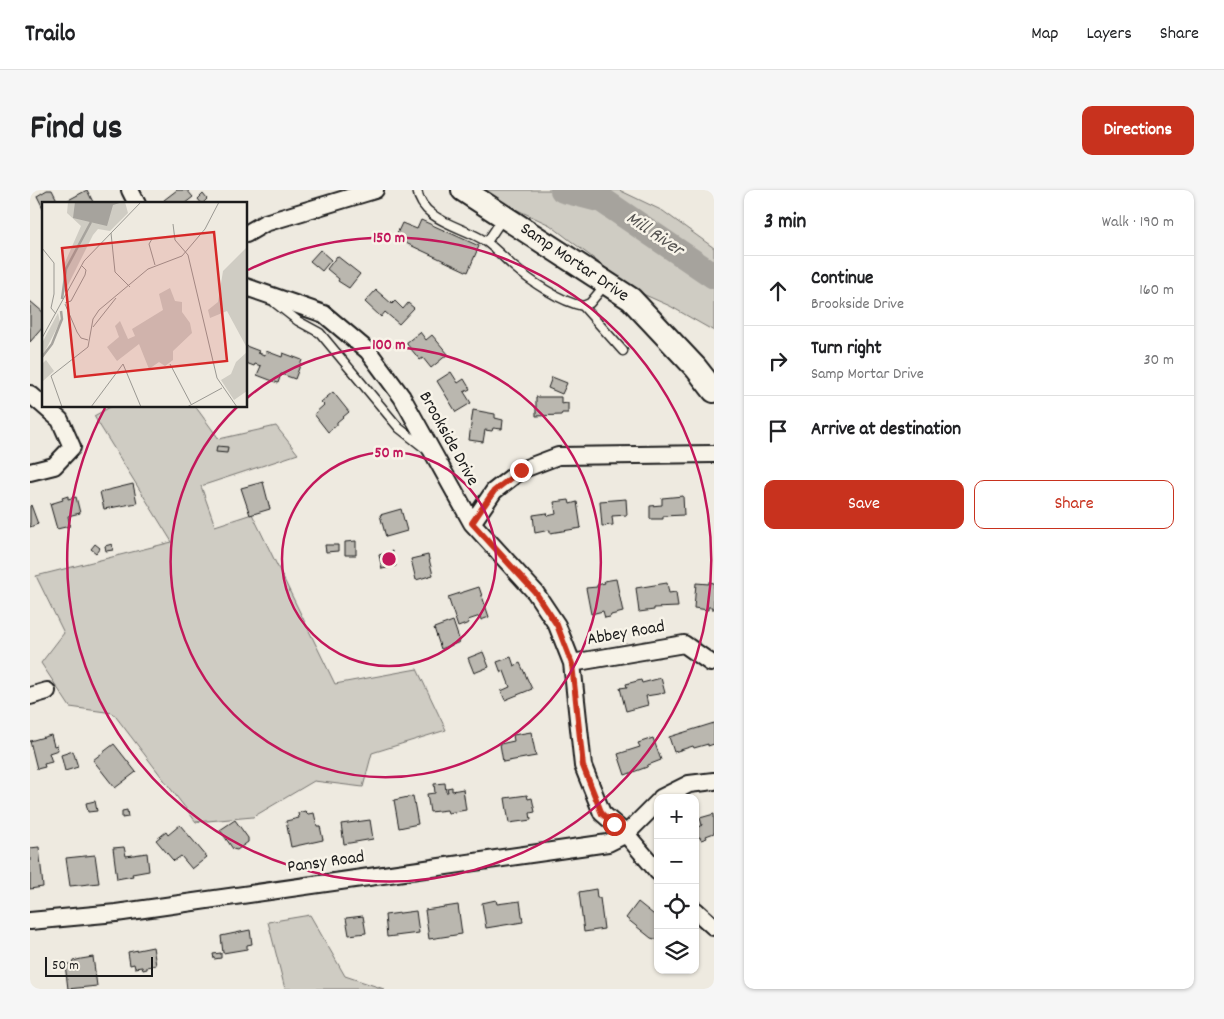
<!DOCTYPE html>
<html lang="en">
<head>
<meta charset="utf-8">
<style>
	:root { --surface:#fff; --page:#f6f6f6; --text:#202124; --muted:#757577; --line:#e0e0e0; --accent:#c8321e }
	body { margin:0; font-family:Dekko,sans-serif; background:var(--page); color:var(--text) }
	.controls { position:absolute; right:15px; bottom:15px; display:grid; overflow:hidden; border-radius:10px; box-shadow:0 1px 4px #0004 }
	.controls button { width:45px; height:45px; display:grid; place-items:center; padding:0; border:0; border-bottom:1px solid var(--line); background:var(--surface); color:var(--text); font:25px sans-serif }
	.scale { position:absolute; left:15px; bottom:12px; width:108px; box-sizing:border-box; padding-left:5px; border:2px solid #1c1c1c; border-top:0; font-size:14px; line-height:18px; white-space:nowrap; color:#1c1c1c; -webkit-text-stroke:4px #f7f3e8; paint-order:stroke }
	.stop { position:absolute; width:15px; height:15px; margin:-11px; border:4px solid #c8321e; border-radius:50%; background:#fff }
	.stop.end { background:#c8321e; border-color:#fff; box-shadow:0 1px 5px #0008 }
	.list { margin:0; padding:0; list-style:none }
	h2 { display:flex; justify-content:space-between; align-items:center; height:65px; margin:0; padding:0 20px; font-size:21px }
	h2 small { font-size:16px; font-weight:400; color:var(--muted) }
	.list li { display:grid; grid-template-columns:32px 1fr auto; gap:15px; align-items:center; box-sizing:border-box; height:70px; padding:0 20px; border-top:1px solid var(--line) }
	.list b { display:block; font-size:19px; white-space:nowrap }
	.list p { margin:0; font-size:16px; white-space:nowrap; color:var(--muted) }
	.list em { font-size:16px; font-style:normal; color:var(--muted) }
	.actions { display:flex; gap:10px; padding:15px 20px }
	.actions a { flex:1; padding:11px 0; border:1px solid var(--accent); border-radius:10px; text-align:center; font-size:18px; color:var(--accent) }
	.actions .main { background:var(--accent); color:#fff }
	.icon { flex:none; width:28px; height:28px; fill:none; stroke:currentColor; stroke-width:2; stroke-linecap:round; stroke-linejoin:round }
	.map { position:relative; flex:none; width:684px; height:799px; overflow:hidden; border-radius:10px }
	header { display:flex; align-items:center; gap:30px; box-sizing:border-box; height:70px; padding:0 25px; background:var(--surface); border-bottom:1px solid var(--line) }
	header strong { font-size:24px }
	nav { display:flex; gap:28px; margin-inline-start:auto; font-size:18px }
	.intro { display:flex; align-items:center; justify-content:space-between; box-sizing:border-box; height:120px; padding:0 30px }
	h1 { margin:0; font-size:35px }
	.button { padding:12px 22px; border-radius:10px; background:var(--accent); color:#fff; font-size:18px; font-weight:700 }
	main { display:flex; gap:30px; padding:0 30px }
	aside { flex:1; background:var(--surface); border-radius:10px; box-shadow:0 1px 4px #0004 }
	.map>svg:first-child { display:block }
	.green { fill:#cfccc3; stroke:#767470 }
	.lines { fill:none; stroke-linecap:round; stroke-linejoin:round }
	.river { stroke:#a6a39d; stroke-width:26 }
	.building { fill:#bab7af; stroke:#1c1c1c }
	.lane-casing { stroke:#1c1c1c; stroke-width:11 }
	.street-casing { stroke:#1c1c1c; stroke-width:20 }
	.secondary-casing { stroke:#1c1c1c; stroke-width:26 }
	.lane { stroke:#f7f3e8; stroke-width:8 }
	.street { stroke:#f7f3e8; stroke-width:16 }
	.secondary { stroke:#f7f3e8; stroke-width:22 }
	.route { stroke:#c8321e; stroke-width:6 }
	.ring { fill:none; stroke:#c2185b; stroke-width:2.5 }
	.labels { text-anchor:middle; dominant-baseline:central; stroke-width:5; stroke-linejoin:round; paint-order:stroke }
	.street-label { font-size:18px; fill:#1c1c1c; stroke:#f7f3e8 }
	.water-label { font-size:19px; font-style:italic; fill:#535250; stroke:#f7f3e8 }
	.inset-river { fill:none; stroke:#a6a39d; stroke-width:2.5 }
	.inset-road { fill:none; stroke:#9a9892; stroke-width:1 }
	.view { fill:#d62828; fill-opacity:0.15; stroke:#d62828; stroke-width:2.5 }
	.inset-edge { fill:none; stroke:#1c1c1c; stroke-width:2.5 }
	.centre { fill:#c2185b; stroke:#f7f3e8; stroke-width:2.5 }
	.ring-label { font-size:15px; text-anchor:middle; font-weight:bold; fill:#c2185b; stroke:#f7f3e8; stroke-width:5; stroke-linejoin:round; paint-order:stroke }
</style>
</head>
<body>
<header>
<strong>Trailo</strong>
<nav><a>Map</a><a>Layers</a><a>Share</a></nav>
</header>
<div class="intro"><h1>Find us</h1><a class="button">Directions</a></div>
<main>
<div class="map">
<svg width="684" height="799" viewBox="0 0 684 799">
	<rect width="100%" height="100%" fill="#eeeae0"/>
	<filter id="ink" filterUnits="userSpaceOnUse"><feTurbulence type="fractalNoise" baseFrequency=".02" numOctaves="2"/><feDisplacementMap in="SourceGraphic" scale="10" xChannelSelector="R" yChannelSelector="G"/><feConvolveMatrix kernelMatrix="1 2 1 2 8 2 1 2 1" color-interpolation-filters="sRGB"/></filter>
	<g filter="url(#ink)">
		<path class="green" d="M451 0H589L633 21 684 58V141L640 116 606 101 520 35 455 5Z
			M82 216H165L189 249 246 236 268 264 171 296 185 336 222 324 305 494 387 479 416 540 342 563 333 597 284 591 223 627 166 632 83 523 40 517 11 473 34 443 6 386 142 352 64 226Z
			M280 725 315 786 354 799H255L238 732Z"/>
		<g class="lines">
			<path class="river" d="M533 0 572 10 684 86"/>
		</g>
		<path class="building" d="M17 0H22L27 10 20 14H14L13 18 7 6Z
			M57 0 64 14H31Z
			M147 0H157L163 7 154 14H137L134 10Z
			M173 4 177 9 172 14 168 9Z
			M391 30 449 56 438 82 365 48 372 33 387 39Z
			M290 60 301 70 292 81 280 71Z
			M307 66 330 84 319 98 308 91 309 89 297 79Z
			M346 100 362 114 365 111 373 119 378 113 384 118 369 134 355 122 351 127 335 112Z
			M0 111 14 123V136L0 152Z
			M390 142 396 150 402 145 418 164 401 178 393 168 390 170 376 153Z
			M216 156 229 161 228 163 235 165 236 161 252 167 253 163 272 170 265 189 251 184 248 193 227 185 231 176 225 174 224 176 216 173Z
			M421 182 428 193 434 189 440 199 434 202 441 213 426 222 407 191Z
			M522 187 537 193 532 204 518 198Z
			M303 202 319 222 307 232V235L298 242 284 224 294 215 291 212Z
			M506 207H531V214L538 213V223H532L531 225 506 226Z
			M443 220 465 224V228L473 230 472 239 463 238 462 241 455 240 453 252 439 250Z
			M187 256 198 257 197 263 186 262Z
			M233 292 240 319 220 325 211 298Z
			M103 294 107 313 74 319 70 302Z
			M38 306V309L46 307 50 323 38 326 40 336 27 339 20 314 33 310 32 308Z
			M653 306 654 325 633 326V329H620V316L632 315V308Z
			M596 309 597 325 582 326 583 335 572 336 570 311Z
			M539 310 540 314 547 312 551 338 520 343V340L505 343 503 325 517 323 518 326 526 324 524 312Z
			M1 315 8 334 0 337V316Z
			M371 319 377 341 356 347 350 325Z
			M326 351V365H315V352Z
			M65 354 70 358 66 363 61 359Z
			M82 354 83 360 76 361 75 356Z
			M295 355H308V361L296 362Z
			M362 361 366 376 352 379 349 365Z
			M398 365 403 385 386 390 381 369Z
			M586 389 593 422 581 425 580 427 575 428 573 421 561 424 556 398 567 397V395L575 393 574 391Z
			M679 392 684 393V419H681L682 417H678V420L664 418 666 393 679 394Z
			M637 393 639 403 646 402 648 417 624 418V420L609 422 606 398Z
			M449 397 459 427 451 430 450 426 438 430 439 433 428 437 418 407Z
			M423 431 430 452 411 459 404 438Z
			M453 462 459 477 444 483 438 468Z
			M481 467 484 476 490 473 502 499 475 510 471 501 480 497 474 481 471 483 467 472Z
			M631 488 635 503 616 506 618 515 596 521 590 498 597 497 596 494 611 490 612 493Z
			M684 533V554L678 556V554L664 558 663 556 644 562 639 547Z
			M501 542 506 566 473 572 470 554 484 551 483 545Z
			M21 545 24 556 27 555 28 560 19 563 22 572 14 574 15 577 7 579 0 551Z
			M623 548 631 570 618 575 617 577 595 585 588 564 610 557 608 553Z
			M84 554 106 582 85 598 63 570Z
			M43 561 48 577 35 581 31 565Z
			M415 593 416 602H418L417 598 422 597V601L433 599 436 620 418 623 417 620 400 622 397 604 405 603 404 594Z
			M497 605 498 609 502 608 505 622 500 623 501 630 479 633 475 608Z
			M383 606 388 634 369 638 364 610Z
			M65 611 67 621 58 622 56 613Z
			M97 620 98 627 92 628V621Z
			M275 621 278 624 284 623 287 636H290L293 650 261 657 256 631 269 628 268 623Z
			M684 624V643L676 646 677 648 671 650 670 647 665 649V633L667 632 668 637 672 635 670 628Z
			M205 630 218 648V652L207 660 203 659 190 640Z
			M340 630 343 649 314 654 311 634Z
			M150 635 177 667 162 679 151 666 144 671 142 669 126 650 136 642 138 645Z
			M9 657 13 697 0 699V658Z
			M94 657 96 666 117 663 119 681 102 684 103 686 87 689 83 658Z
			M65 665 69 693 40 696 36 668Z
			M566 699 567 708H570L574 739 554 742 549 702Z
			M466 710 467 714 490 711 493 732 456 738 452 713Z
			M608 712 628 728V750L621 748 596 728Z
			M428 715 432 744 399 749 395 720Z
			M386 721 389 743 357 747 355 725Z
			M333 726 336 743 319 745 316 728Z
			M220 740 222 754 217 755V759L193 763 191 746Z
			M123 757 126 775 117 777V779L113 780 112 777 105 778 104 774 100 775 98 762Z
			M191 763V768L184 769 183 764Z
			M63 767 67 796 38 799 35 774H42L43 771 51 769Z"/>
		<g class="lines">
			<defs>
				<path id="lane" d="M387 0C392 32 433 36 455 51 465 58 474 68 483 76 500 91 531 112 553 116L560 113 575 95
					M457 52 473 28
					M245 113 268 131 290 143 369 238 397 260
					M553 116 593 161"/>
				<path id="street" d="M100 0 107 14
					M216 44 235 33 345 0
					M216 97 294 124 338 161 372 207 442 333 505 402 527 435 542 473 553 576 572 623 596 644 628 682
					M0 204 14 216
					M0 282 24 276 42 257 30 230 14 216
					M442 333 464 301 491 280 528 266 684 264
					M542 473 654 454 681 473
					M0 506 17 501
					M631 608 659 594 684 591
					M665 720 684 737
					M0 731 86 723 578 653 596 644 628 612"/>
				<path id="secondary" d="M433 0 601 109 666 178 684 201"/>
			</defs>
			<use href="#lane" class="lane-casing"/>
			<use href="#street" class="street-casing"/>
			<use href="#secondary" class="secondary-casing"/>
			<use href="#lane" class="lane"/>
			<use href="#street" class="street"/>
			<use href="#secondary" class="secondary"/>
		</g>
	</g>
	<g class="lines" filter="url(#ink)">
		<path class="route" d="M491 280 464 301 442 333 505 402 527 435 542 474 553 576 572 624 584 634"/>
	</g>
	<g class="ring">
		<circle cx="359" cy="369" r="107"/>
		<path d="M217 208A215 215 0 1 1 207 217"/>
		<path d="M218 80A322 322 0 1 1 75 218"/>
	</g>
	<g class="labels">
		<g class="street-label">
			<text transform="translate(544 73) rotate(34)">Samp Mortar Drive</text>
			<text transform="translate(418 249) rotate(61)">Brookside Drive</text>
			<text transform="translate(596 444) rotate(-10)">Abbey Road</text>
			<text transform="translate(296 673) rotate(-8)">Pansy Road</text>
		</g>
		<g class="water-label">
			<text transform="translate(624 45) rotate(34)">Mill River</text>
		</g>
	</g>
	<g transform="translate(12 12)">
		<rect width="205" height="205" fill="#eeeae0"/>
		<path d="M26 0H83L86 11 68 29 56 27 51 33 21 93V65L39 24 25 11ZM205 45V146L185 109 168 116 166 108 176 100 181 69ZM128 86 133 99 140 100V110L148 121 150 131 131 149V158L123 164 117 160 107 167 97 142 75 159 65 145 77 135 73 124 78 119 86 137 93 134 90 127 121 108 117 92ZM16 111 18 120 0 155V141ZM205 150V189L192 198 179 178 189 172 194 160ZM4 158 12 169 0 180V162Z" fill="#cfccc3"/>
		<path d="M33 0H81L71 3 65 24 31 16Z" fill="#a6a39d"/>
		<path class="inset-river" d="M20 97 24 67 49 20M0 155 10 142 20 117 19 109"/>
		<path class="inset-road" d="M131 22 133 38 146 53 175 176 195 205M69 31 73 70 88 85M110 37 107 42 113 63M0 46 12 61V92L9 106 14 112M23 101 29 99 43 73 44 68 40 64M23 102 35 130 39 136 46 138M51 125 74 96M0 136 42 59 99 0M128 162 149 202M20 205 9 174 46 145 51 117 57 108 106 67 140 54 163 27 177 0M49 205 81 162 99 205M145 205 180 186"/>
		<path class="view" d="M172 30 185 159 33 175 20 46Z"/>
		<rect width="205" height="205" class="inset-edge"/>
	</g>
	<circle cx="359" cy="369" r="8" class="centre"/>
	<g class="ring-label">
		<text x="359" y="52">150 m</text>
		<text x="359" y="159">100 m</text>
		<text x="359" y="267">50 m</text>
	</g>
</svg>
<div class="controls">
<button>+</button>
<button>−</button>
<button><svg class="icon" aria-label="locate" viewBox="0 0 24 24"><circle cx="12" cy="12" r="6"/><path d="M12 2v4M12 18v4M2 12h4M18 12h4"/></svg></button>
<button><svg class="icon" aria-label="layers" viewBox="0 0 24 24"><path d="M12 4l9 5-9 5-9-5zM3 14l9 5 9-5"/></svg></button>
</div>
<div class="scale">50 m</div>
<div class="stop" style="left:584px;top:634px"></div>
<div class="stop end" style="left:491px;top:280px"></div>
</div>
<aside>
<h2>3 min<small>Walk · 190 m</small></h2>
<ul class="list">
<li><svg class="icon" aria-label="ahead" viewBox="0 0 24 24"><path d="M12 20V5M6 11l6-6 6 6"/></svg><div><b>Continue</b><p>Brookside Drive</p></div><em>160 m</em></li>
<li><svg class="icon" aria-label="right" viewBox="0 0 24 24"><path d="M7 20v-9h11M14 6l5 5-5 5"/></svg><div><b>Turn right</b><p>Samp Mortar Drive</p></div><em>30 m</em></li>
<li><svg class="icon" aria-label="arrive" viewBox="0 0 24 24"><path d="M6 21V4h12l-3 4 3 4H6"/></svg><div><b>Arrive at destination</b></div></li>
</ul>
<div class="actions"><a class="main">Save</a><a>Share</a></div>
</aside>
</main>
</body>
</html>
